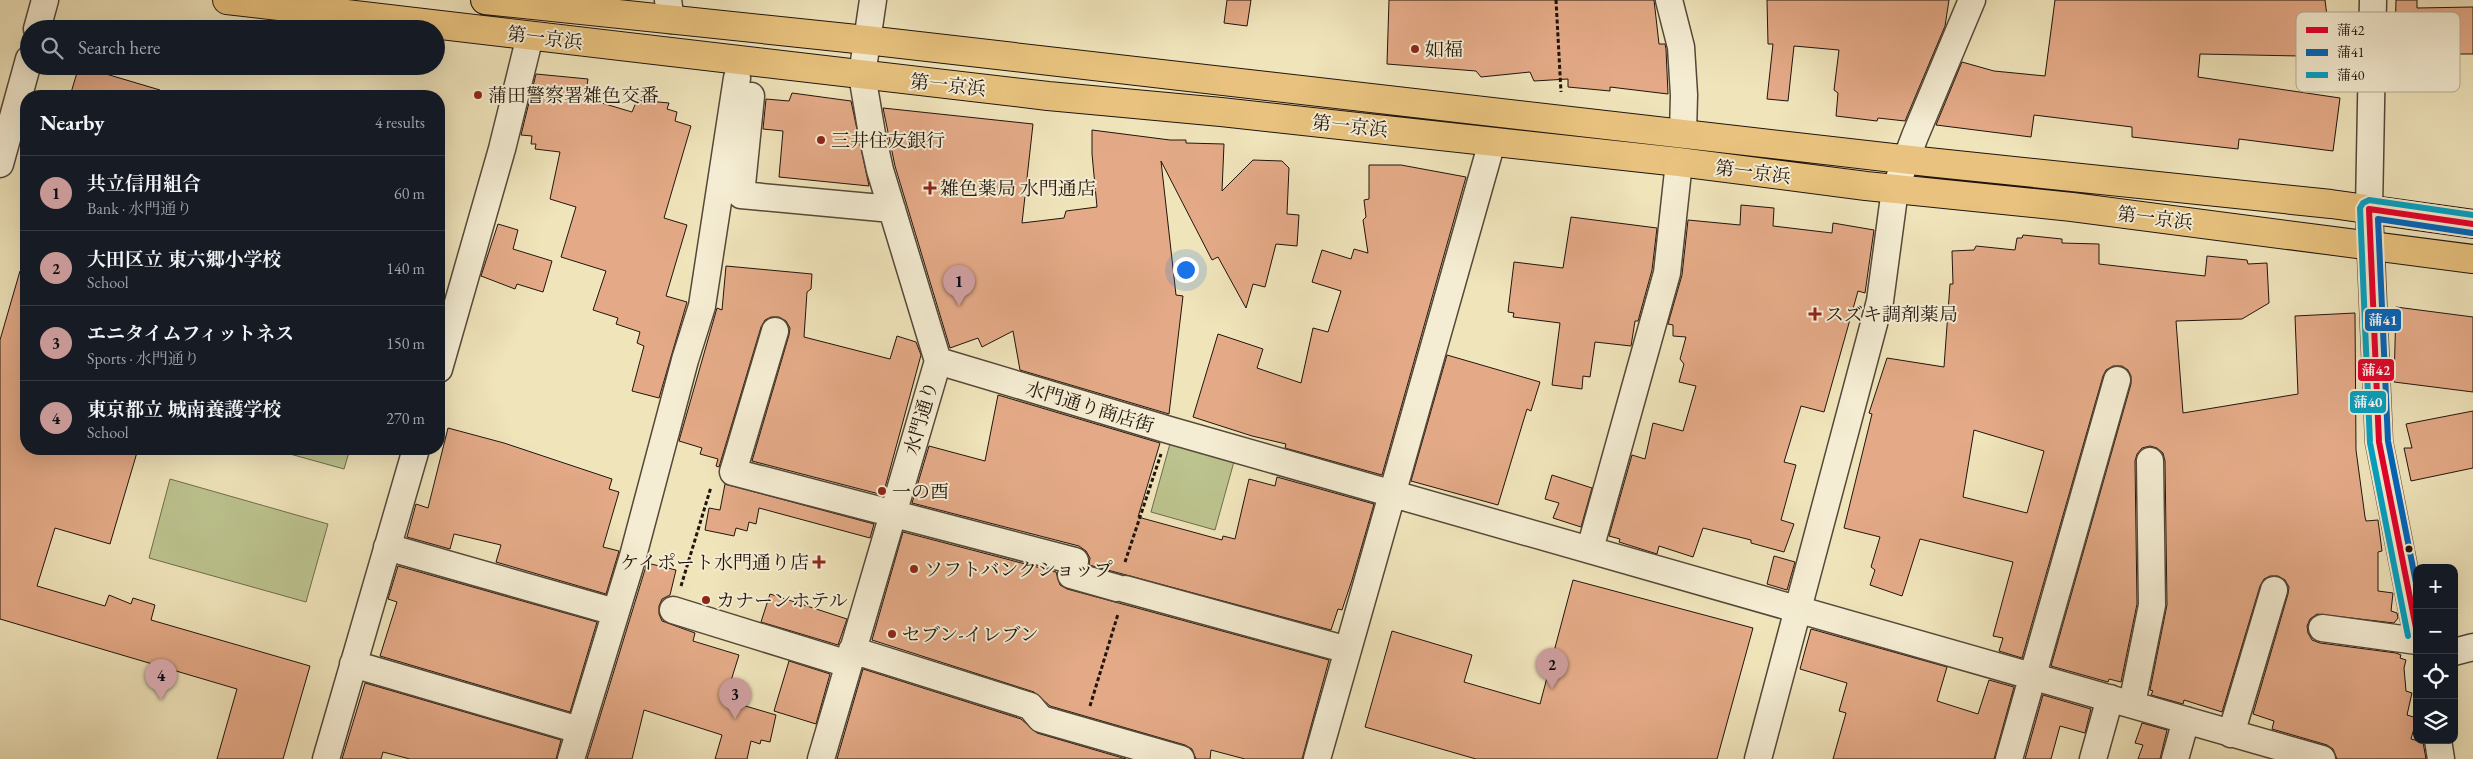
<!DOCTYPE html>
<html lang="en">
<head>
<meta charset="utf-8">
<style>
	:root { --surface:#171b24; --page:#20242c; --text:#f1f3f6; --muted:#9ea1a6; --line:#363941; --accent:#c59692 }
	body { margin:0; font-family:"EB Garamond","Noto Serif JP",serif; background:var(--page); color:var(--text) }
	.controls { position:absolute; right:15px; bottom:15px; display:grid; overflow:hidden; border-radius:10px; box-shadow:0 5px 20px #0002 }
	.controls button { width:45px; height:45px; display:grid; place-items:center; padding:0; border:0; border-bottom:1px solid var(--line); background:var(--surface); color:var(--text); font:25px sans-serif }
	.you { position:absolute; left:1185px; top:269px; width:18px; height:18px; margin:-12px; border:4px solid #fff; border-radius:50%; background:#1a73e8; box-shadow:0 0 0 8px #1a73e833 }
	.badge { display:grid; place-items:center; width:32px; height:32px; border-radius:50%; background:var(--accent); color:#111; font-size:16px; font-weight:700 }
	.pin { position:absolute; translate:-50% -41px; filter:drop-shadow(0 1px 2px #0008) }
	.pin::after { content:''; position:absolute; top:26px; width:18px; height:15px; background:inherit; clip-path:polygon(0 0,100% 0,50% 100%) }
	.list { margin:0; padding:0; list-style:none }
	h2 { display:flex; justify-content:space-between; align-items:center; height:65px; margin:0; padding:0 20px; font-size:21px }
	h2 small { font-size:16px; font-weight:400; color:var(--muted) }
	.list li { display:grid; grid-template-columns:32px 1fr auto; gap:15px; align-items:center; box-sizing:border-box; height:75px; padding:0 20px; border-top:1px solid var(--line) }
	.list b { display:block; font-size:19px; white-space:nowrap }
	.list p { margin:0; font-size:16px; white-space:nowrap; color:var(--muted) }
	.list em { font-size:16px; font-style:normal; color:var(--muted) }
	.icon { flex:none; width:28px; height:28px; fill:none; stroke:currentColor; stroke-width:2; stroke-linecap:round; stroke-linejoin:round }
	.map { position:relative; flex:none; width:2473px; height:759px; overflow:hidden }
	.search { position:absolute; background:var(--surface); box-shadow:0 5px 20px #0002; left:20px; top:20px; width:425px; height:55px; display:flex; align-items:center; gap:12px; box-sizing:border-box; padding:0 18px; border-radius:28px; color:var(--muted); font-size:19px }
	.panel { position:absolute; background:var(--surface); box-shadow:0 5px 20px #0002; left:20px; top:90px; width:425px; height:365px; border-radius:20px }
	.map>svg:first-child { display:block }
	.green { fill:#bcc38e; stroke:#6e6c4e }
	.building { fill:#e4aa87; stroke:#21140d; fill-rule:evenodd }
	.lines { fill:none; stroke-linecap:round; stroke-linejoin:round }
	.minor-casing { stroke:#554838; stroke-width:29 }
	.highway-casing { stroke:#21140d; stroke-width:30 }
	.path { stroke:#21140d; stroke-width:3; stroke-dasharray:4 2.5; stroke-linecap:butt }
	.minor { stroke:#f5edd3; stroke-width:26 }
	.highway { stroke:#e8c27e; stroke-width:28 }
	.bus-1-casing { stroke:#f5edd3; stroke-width:10 }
	.bus-2-casing { stroke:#f5edd3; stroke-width:10 }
	.bus-3-casing { stroke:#f5edd3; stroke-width:10 }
	.bus-1 { stroke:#e4002b; stroke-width:6 }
	.bus-2 { stroke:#0065bd; stroke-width:6 }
	.bus-3 { stroke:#02a2c4; stroke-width:6 }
	.poi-dot { fill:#8f2418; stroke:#f5edd3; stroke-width:2 }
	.bus-dot { fill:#21140d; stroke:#f5edd3; stroke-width:2 }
	.labels { text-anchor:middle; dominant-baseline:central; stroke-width:4; stroke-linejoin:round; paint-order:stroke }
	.street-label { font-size:19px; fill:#21140d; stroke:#f5edd3 }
	.poi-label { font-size:19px; fill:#21140d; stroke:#f5edd3; text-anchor:start }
	.key { fill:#f5edd3; stroke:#b5ac98; stroke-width:1 }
	.key-label { font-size:14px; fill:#21140d }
	.line-badge { stroke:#f5edd3; stroke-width:2 }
	.badge-label { font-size:14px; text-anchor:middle; font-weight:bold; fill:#fff }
</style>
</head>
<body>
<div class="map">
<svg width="2473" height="759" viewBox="0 0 2473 759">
	<rect width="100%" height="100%" fill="#f0e4bb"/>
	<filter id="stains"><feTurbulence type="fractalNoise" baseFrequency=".004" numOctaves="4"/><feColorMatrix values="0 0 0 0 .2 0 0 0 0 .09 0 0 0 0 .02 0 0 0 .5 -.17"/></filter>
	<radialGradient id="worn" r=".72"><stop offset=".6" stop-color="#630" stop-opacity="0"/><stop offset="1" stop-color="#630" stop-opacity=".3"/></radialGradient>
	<path class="green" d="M1171 440 1235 458 1215 530 1151 512Z
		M272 449H350L344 469Z
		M170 479 328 524 306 602 149 558Z"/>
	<path class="building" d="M1227 0H1251L1247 26 1224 23Z
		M1389 0H1654L1659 44H1665L1666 49 1668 94 1610 87V91L1568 87V79L1534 81 1530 72 1481 77 1476 71 1387 64Z
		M1767 0H1949L1945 26 1905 121 1878 118 1877 121 1836 116 1838 93 1834 90 1839 50 1794 46 1788 101 1767 99 1773 44H1768Z
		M2055 0H2325L2327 16H2342L2349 27 2355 44 2349 57 2200 54 2198 77 2340 98 2333 151 2239 139 2238 149 2132 137V127L2034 115 2031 137 1936 125 1962 62 1994 71 2045 76Z
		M2396 0H2417V8L2473 7V54H2446V73L2394 74Z
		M79 66 160 90V96H70Z
		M536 74 588 79 585 98 632 112 637 100 669 103 667 109 677 112 675 121 691 126 664 218 687 225 666 296 687 302 659 398 632 391 644 346 637 343 640 332 616 324 618 318 593 310 606 271 561 257 576 207 550 199 560 152 535 149 536 144H531L532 136 521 135Z
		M792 93 851 101 869 186 779 177 783 131 763 129 766 99 789 101Z
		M883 108 1033 124 1022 223 1064 218 1066 211 1097 207 1092 154V130L1170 140H1186V143L1224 144 1222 191 1253 160 1282 161 1289 168 1287 214 1299 215 1297 246 1276 244 1265 287 1253 284 1246 308 1218 257 1212 260 1161 161 1176 295 1183 296 1169 414 1020 370 1013 331 982 347 978 338 950 348 895 166Z
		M1369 165H1401L1466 177 1382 475 1285 448 1286 444 1252 436 1193 417 1218 334 1263 349 1257 368 1301 383 1313 328 1328 332 1341 291 1312 282 1322 250 1351 259 1354 249 1368 253 1363 220 1366 217 1364 200 1369 199Z
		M1741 205 1774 208 1773 226 1832 233 1833 223 1874 230 1865 293 1858 291 1824 412 1801 406 1784 462 1796 465 1781 520 1794 524 1784 552 1751 543V540L1703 528 1693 557 1659 546 1657 554 1619 542 1620 539 1609 536 1632 455 1645 459 1653 423 1683 431 1696 386 1679 382 1684 364 1680 359 1686 337 1673 336V325L1668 324 1682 275 1688 220 1740 225Z
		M1571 217 1657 228 1652 270 1638 321H1635L1631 346 1595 342 1590 377 1583 376 1582 389 1552 385 1560 323 1513 317 1514 313 1508 312 1514 262 1563 268Z
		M498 224 518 230 513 249 552 261 543 292 517 284 515 289 481 276Z
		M2023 235 2062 239V243L2099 244V264L2205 276 2207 256 2247 260 2248 264 2267 263 2269 303 2242 319 2176 321 2183 413 2298 394 2295 316 2355 313 2356 450 2365 517 2366 521 2378 520 2382 551 2378 552V591L2393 593 2391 611 2397 613 2398 618 2394 623 2317 614 2310 619 2307 626 2308 633 2312 640 2320 643 2396 653 2401 655 2400 658 2406 660 2404 668 2406 691 2412 693 2407 715 2417 718 2411 739 2423 742 2426 759H2337L2333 749 2327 745 2272 729 2274 721 2253 714 2288 594 2289 587 2285 580 2278 576H2270L2264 579 2260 586 2222 712 2184 700 2183 704 2151 695 2153 691 2150 690 2167 605 2165 461 2163 453 2157 448 2150 446 2142 448 2137 454 2135 461 2137 604 2121 682 2109 679 2108 682 2051 666 2131 384V376L2128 370 2122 366H2113L2106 370 2103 376 2022 658 1999 651 2003 638 1993 636 2013 562 1920 539 1902 596 1870 585 1875 570 1871 567 1880 537 1844 528 1872 414 1869 413 1887 358 1944 367 1950 284H1953L1952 251 1974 250 1976 246 2015 250 2017 238H2022ZM1974 430 2044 451 2027 513 1963 497Z
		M726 266 812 274 811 289 807 292 804 337 890 359 897 336 916 342 921 355 883 495 752 461 789 335 790 328 786 321 779 317H771L765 320 761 327 719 467 716 466 718 459 700 454 702 448 679 441 717 308 722 310Z
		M20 271 26 272V449H138L110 544 55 528 37 586 105 606 109 595 131 604 133 598 155 605 151 620 310 666 283 759H217L237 689 0 619V340Z
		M2396 307 2473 317V392L2394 382Z
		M1447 355 1540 382 1531 411 1527 409 1498 505 1411 481Z
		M998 395 1160 443 1138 517 1222 540 1223 536 1235 539 1249 479 1275 486 1277 477 1374 504 1352 580 1342 610 1338 609 1331 630 1089 565 1090 558 1086 551 1079 546 912 503 929 446 985 461Z
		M2473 411V468L2411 481 2404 448H2412L2406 424Z
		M448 428 504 443 612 479 609 489 619 492 603 547 619 551 606 594 496 562 501 545 454 534 450 549 407 537 416 504 428 508Z
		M1552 475 1592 488 1581 527 1553 518 1559 503 1545 499Z
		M725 484 874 524 870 538 759 508 756 524 749 522 747 531 736 528 734 536 705 530 709 508 720 510Z
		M903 532 1056 572 1060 585 1067 589 1329 660 1302 759H1245L1211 750 1210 759H1196L1192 749 1185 745 1050 706 1034 692 872 640Z
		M1774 556 1795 562 1787 590 1767 584Z
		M647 563 676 570 670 595 662 599 659 606V614L662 621 695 633 693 641 739 655 725 700 776 715 770 742 761 740 760 744 751 741 747 759H715L722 735 644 710 632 759H587Z
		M398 566 597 622 570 712 380 656 397 602 388 599Z
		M1573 580 1753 628 1717 759H1476L1365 727 1392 631 1472 655 1464 682 1540 704Z
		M770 594 847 619 838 645 761 622Z
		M1811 629 1947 667 1937 701 1978 714 1989 680 2014 687 1994 759H1833L1846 713 1839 711 1847 683 1800 669Z
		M789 661 830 674 816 724 774 711Z
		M863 669 1021 719 1037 733 1126 759H837Z
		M365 683 561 740 556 759H410L383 752 381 759H342Z
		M2043 695 2091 709 2085 733 2060 726 2051 759H2025Z
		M2142 723 2167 730 2160 759H2138L2143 745 2135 743Z"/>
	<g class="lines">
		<defs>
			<path id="minor" d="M668 0 671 20
				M1669 0 1681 47 1684 95 1683 133
				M2373 0 2369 209 2379 442 2417 634
				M37 29 45 0
				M751 96 741 195 892 209
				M0 164 29 59
				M775 331 733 472 1075 561 1071 575 1117 588
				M938 361 1169 430 2322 759
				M439 369 502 149 530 36
				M387 547 615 612
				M1590 549 1667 273 1679 162
				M1125 589 1348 650
				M673 610 848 664
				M2322 628 2417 641
				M852 650 1030 706 1041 719 1181 759
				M2454 652 2473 647
				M353 664 579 730
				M2132 704 2152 605 2150 461
				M2231 734 2274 590
				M2438 740 2441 759
				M326 759 416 449
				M571 759 633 556 685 360 702 306 737 78
				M821 759 938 361 880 170 872 134 862 75 873 0
				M1317 759 1492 142
				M1758 759 1880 301 1895 189 1915 136 1972 0
				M2009 759 2117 380
				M2093 759 2110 698
				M2175 759 2186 720"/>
			<path id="highway" d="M227 0 1048 96 1221 112 1679 162 1866 186 2072 207 2473 259
				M485 0 866 40 1928 162 2331 204 2473 224"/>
		</defs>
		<use href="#minor" class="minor-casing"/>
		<use href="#highway" class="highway-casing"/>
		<path class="path" d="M1556 0 1561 92
			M1125 562 1161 454
			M681 586 711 487
			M1090 706 1118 614"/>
		<use href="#minor" class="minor"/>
		<use href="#highway" class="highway"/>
		<defs>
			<path id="bus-1" d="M2417 633 2379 442 2369 209 2473 224"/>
			<path id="bus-2" d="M2417 588 2388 441 2378 219 2472 233"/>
			<path id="bus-3" d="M2408 636 2370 443 2360 208 2363 203 2369 200 2473 215"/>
		</defs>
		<use href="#bus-1" class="bus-1-casing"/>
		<use href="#bus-2" class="bus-2-casing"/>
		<use href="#bus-3" class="bus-3-casing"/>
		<use href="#bus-1" class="bus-1"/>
		<use href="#bus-2" class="bus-2"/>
		<use href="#bus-3" class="bus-3"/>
	</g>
	<g class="poi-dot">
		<circle cx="1415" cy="49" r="5"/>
		<circle cx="478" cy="95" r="5"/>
		<circle cx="821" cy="140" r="5"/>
		<path d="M927.5 180.5h5v5h5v5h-5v5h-5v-5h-5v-5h5z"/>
		<path d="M1812.5 306.5h5v5h5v5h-5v5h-5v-5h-5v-5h5z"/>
		<circle cx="882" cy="491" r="5"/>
		<path d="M816.5 554.5h5v5h5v5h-5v5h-5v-5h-5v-5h5z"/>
		<circle cx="914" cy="569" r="5"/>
		<circle cx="706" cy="600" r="5"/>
		<circle cx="892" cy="634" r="5"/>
	</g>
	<circle class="bus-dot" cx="2409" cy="549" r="4.5"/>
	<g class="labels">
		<g class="street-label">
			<text transform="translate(545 38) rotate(7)">第一京浜</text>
			<text transform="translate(948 85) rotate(6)">第一京浜</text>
			<text transform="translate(1350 126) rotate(6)">第一京浜</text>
			<text transform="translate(1753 172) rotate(7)">第一京浜</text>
			<text transform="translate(2155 218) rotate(7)">第一京浜</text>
			<text transform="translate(1090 407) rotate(17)">水門通り商店街</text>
			<text transform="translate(921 418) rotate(-74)">水門通り</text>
		</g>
		<g class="poi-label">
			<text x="1425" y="49">如福</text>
			<text x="488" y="95">蒲田警察署雑色交番</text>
			<text x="831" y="140">三井住友銀行</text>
			<text x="940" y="188">雑色薬局 水門通店</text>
			<text x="1825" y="314">スズキ調剤薬局</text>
			<text x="892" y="491">一の酉</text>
			<text x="809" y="562" text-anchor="end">ケイポート水門通り店</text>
			<text x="924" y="569">ソフトバンクショップ</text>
			<text x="716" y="600">カナーンホテル</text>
			<text x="902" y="634">セブン-イレブン</text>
		</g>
	</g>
	<rect x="2296" y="12" width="164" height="80" rx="8" class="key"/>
	<rect x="2306" y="27" width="22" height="6" fill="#e4002b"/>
	<rect x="2306" y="49" width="22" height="7" fill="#0065bd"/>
	<rect x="2306" y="72" width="22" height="6" fill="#02a2c4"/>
	<g class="key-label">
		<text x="2337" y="35">蒲42</text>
		<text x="2337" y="57">蒲41</text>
		<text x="2337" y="80">蒲40</text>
	</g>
	<g class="line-badge">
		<rect x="2364" y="308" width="38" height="24" rx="5" fill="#0065bd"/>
		<rect x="2357" y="358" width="38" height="24" rx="5" fill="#e4002b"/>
		<rect x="2349" y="390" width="38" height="24" rx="5" fill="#02a2c4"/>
	</g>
	<g class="badge-label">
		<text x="2383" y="325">蒲41</text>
		<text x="2376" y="375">蒲42</text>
		<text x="2368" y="407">蒲40</text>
	</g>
	<rect width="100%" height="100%" filter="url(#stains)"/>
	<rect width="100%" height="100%" fill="url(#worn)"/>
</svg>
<div class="controls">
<button>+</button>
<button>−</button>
<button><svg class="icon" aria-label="locate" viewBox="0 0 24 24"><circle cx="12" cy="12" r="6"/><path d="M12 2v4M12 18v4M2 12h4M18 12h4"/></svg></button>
<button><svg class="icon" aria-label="layers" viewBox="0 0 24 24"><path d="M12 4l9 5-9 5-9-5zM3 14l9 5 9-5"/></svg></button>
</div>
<div class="you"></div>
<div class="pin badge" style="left:959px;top:306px">1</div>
<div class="pin badge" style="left:1552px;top:689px">2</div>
<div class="pin badge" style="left:735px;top:719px">3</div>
<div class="pin badge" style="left:161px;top:700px">4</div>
<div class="search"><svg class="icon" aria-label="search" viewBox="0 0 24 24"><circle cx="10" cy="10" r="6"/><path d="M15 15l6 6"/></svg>Search here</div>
<section class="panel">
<h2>Nearby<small>4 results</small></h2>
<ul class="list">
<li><span class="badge">1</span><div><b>共立信用組合</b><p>Bank · 水門通り</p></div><em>60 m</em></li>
<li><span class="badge">2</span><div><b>大田区立 東六郷小学校</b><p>School</p></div><em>140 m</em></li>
<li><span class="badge">3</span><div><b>エニタイムフィットネス</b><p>Sports · 水門通り</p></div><em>150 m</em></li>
<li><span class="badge">4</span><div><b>東京都立 城南養護学校</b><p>School</p></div><em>270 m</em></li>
</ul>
</section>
</div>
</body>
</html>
